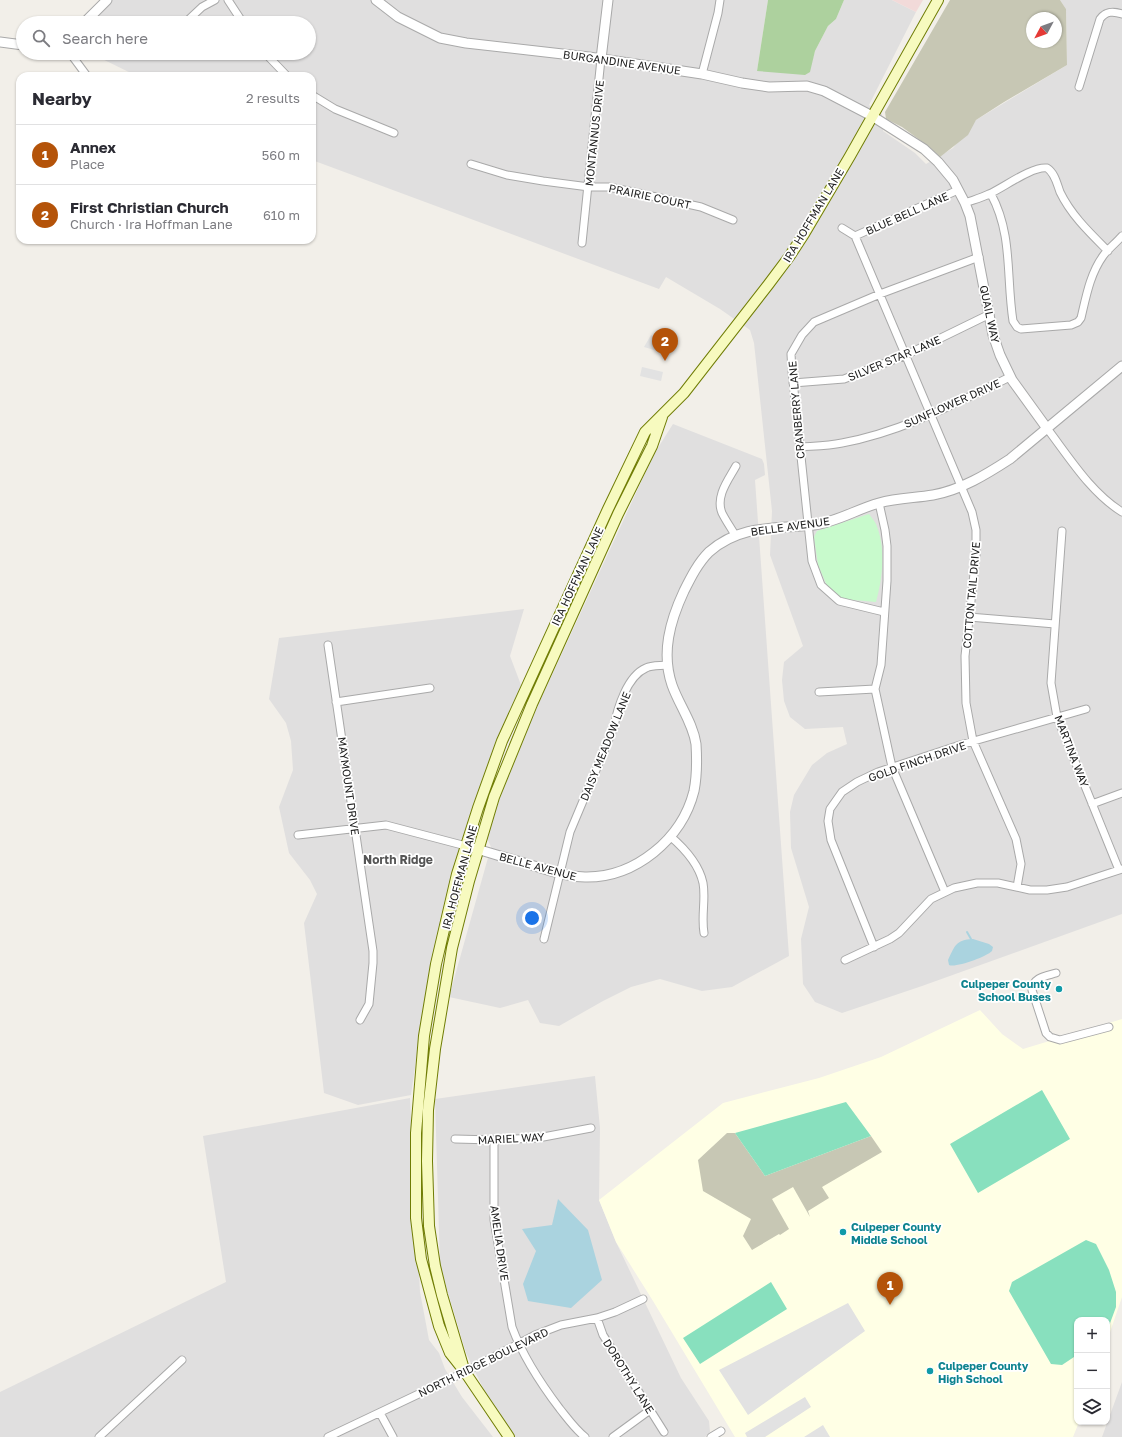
<!DOCTYPE html>
<html lang="en">
<head>
<meta charset="utf-8">
<style>
	:root { --surface:#fff; --page:#f2f2f3; --text:#2b2b33; --muted:#7c7c81; --line:#e1e1e2; --accent:#b45309 }
	body { margin:0; font-family:"Golos Text",sans-serif; background:var(--page); color:var(--text) }
	.controls { position:absolute; right:12px; bottom:12px; display:grid; overflow:hidden; border-radius:8px; box-shadow:0 1px 3px #0004 }
	.controls button { width:36px; height:36px; display:grid; place-items:center; padding:0; border:0; border-bottom:1px solid var(--line); background:var(--surface); color:var(--text); font:20px sans-serif }
	.compass { position:absolute; left:1026px; top:12px; width:36px; height:36px; border-radius:50%; background:var(--surface); box-shadow:0 1px 3px #0004; rotate:229deg }
	.you { position:absolute; left:532px; top:918px; width:14px; height:14px; margin:-10px; border:3px solid #fff; border-radius:50%; background:#1a73e8; box-shadow:0 0 0 6px #1a73e833 }
	.badge { display:grid; place-items:center; width:26px; height:26px; border-radius:50%; background:var(--accent); color:#fff; font-size:13px; font-weight:700 }
	.pin { position:absolute; translate:-50% -33px; filter:drop-shadow(0 1px 2px #0008) }
	.pin::after { content:''; position:absolute; top:21px; width:14px; height:12px; background:inherit; clip-path:polygon(0 0,100% 0,50% 100%) }
	.list { margin:0; padding:0; list-style:none }
	h2 { display:flex; justify-content:space-between; align-items:center; height:52px; margin:0; padding:0 16px; font-size:17px }
	h2 small { font-size:13px; font-weight:400; color:var(--muted) }
	.list li { display:grid; grid-template-columns:26px 1fr auto; gap:12px; align-items:center; box-sizing:border-box; height:60px; padding:0 16px; border-top:1px solid var(--line) }
	.list b { display:block; font-size:15px; white-space:nowrap }
	.list p { margin:0; font-size:13px; white-space:nowrap; color:var(--muted) }
	.list em { font-size:13px; font-style:normal; color:var(--muted) }
	.icon { flex:none; width:22px; height:22px; fill:none; stroke:currentColor; stroke-width:2; stroke-linecap:round; stroke-linejoin:round }
	.map { position:relative; flex:none; width:1122px; height:1437px; overflow:hidden }
	.search { position:absolute; background:var(--surface); box-shadow:0 1px 3px #0004; left:16px; top:16px; width:300px; height:44px; display:flex; align-items:center; gap:10px; box-sizing:border-box; padding:0 14px; border-radius:22px; color:var(--muted); font-size:15px }
	.panel { position:absolute; background:var(--surface); box-shadow:0 1px 3px #0004; left:16px; top:72px; width:300px; height:172px; border-radius:12px }
	.map>svg:first-child { display:block }
	.residential { fill:#e0dfdf }
	.commercial { fill:#f2dad9 }
	.education { fill:#ffffe5 }
	.construction { fill:#c7c7b4; fill-rule:evenodd }
	.forest { fill:#add19e }
	.park { fill:#c8facc }
	.pitch { fill:#88e0be }
	.parking { fill:#e2e2e2 }
	.water { fill:#aad3df }
	.lines { fill:none; stroke-linecap:round; stroke-linejoin:round }
	.stream { stroke:#aad3df; stroke-width:2 }
	.minor-casing { stroke:#a9a9a9; stroke-width:9 }
	.tertiary-casing { stroke:#a9a9a9; stroke-width:11 }
	.secondary-casing { stroke:#707d05; stroke-width:12 }
	.minor { stroke:#fff; stroke-width:7 }
	.tertiary { stroke:#fff; stroke-width:9 }
	.secondary { stroke:#f7fabf; stroke-width:10 }
	.culture-dot { fill:#0f9aa8; stroke:#fff; stroke-width:1.5 }
	.labels { text-anchor:middle; dominant-baseline:central; stroke-width:3.5; stroke-linejoin:round; paint-order:stroke }
	.street-label { font-size:11px; fill:#222; stroke:#fff }
	.culture-label { font-size:11px; font-weight:bold; fill:#0d838f; stroke:#fff; text-anchor:start }
	.neighbourhood-label { font-size:12px; font-weight:bold; fill:#555; stroke:#fff }
</style>
</head>
<body>
<div class="map">
<svg width="1122" height="1437" viewBox="0 0 1122 1437">
	<rect width="100%" height="100%" fill="#f2efe9"/>
	<path class="residential" d="M107 0H768L757 71 812 61 815 51 828 26 836 19 844 0H892L916 12 869 105 882 114 883 131 915 153 926 164 953 148 976 120 1067 65 1066 9 1060 0H1122V914L922 986 842 1013 815 1002 803 984 801 939 809 907 791 848 790 812 794 795 812 765 827 753 847 744 843 727 805 729 790 717 784 701 782 680 784 662 803 646 770 555 772 511 754 343 750 330 720 309 666 277 659 289 312 160V76H137L90 53H309V23H88Z
		M673 424 762 459 764 464 765 475 755 480 789 956 732 987 702 991 660 979 631 987 603 1001 559 1026 540 1023 528 1000 500 1008 449 997 491 847 487 838 510 766 654 454Z
		M524 609 510 656 521 685 463 837 429 970 411 1095 358 1105 324 1093 304 923 317 894 310 880 289 853 279 807 293 770 291 741 286 723 269 699 279 638Z
		M595 1076 600 1128 599 1200 616 1242 681 1378 709 1421 710 1432 705 1437H514L486 1394 466 1353 440 1266 435 1099Z
		M410 1098 420 1292 429 1340 439 1353 445 1369 462 1397 493 1437H0V1392L226 1282 203 1136Z
		M1122 1382V1437H1102Z"/>
	<path class="commercial" d="M892 0H923L916 12Z"/>
	<path class="education" d="M980 1010 1002 1034 1023 1049 1122 1019V1297L1107 1341V1320H1077V1422H1079L1073 1437H735L653 1301 616 1242 599 1200 723 1103 819 1078 881 1057Z"/>
	<path class="construction" d="M950 0H1060L1066 9 1067 65 1004 102 976 120 968 135 940 157 928 146 902 127 886 119 885 112ZM1032 18H1056V42H1032Z
		M727 1133H735L765 1176 871 1136 882 1152 822 1187 829 1198 808 1211 810 1217 793 1187 772 1199 789 1229 780 1235 779 1234 752 1250 743 1236 751 1219 703 1191 698 1160Z"/>
	<path class="forest" d="M768 0H844L836 19 828 26 815 51 810 72 805 75 757 71Z"/>
	<path class="park" d="M869 514C871 517 874 520 876 524 886 547 883 578 876 602L842 599 828 588 818 565 814 537 817 531Z"/>
	<path class="pitch" d="M1042 1090 1070 1139 978 1193 950 1144Z
		M846 1102 871 1136 765 1176 735 1133Z
		M1086 1240 1096 1244 1109 1270 1116 1292V1307L1109 1326 1107 1329V1320H1077V1355L1062 1365 1051 1364 1009 1291 1012 1282Z
		M771 1282 787 1309 700 1364 683 1338Z"/>
	<path class="parking" d="M651 335 668 344 664 353 644 347Z
		M642 367 663 372 661 381 640 376Z
		M848 1303 865 1331 748 1415 719 1370Z
		M805 1397 811 1407 765 1437H747L745 1433Z
		M823 1425 830 1437H804Z"/>
	<path class="water" d="M973 939 989 944 993 947 992 951C986 957 956 968 949 965L948 960C955 946 955 940 973 939Z
		M558 1199 588 1230 602 1280 571 1308 528 1301 523 1284 536 1251 522 1229 552 1225Z"/>
	<g class="lines">
		<path class="stream" d="M967 932 971 939"/>
		<defs>
			<path id="minor" d="M228 0 243 23
				M185 23 202 7 215 0
				M70 53 87 76
				M265 53 287 76
				M702 74 718 13 720 0
				M1079 87 1100 19C1106 11 1113 11 1122 14
				M312 95 335 109 394 133
				M471 164 507 175 543 181 589 187H609L638 193 701 207 733 220
				M991 194C1013 235 1006 276 1013 321L1017 327 1021 329 1071 325 1078 322 1081 318C1086 297 1090 274 1103 256 1108 249 1116 243 1122 236
				M965 203C973 200 981 198 989 194 1003 188 1032 166 1047 168 1055 173 1057 184 1060 192 1071 215 1090 233 1108 251
				M842 228 855 236 972 512 976 530V555L965 656 966 703 973 741 1016 839 1021 864 1017 887
				M855 236 958 190
				M582 243 601 59
				M793 383 844 379 906 355 990 314
				M1046 427C1069 457 1090 492 1122 512
				M800 447C814 446 828 446 842 443 902 432 956 403 1010 377
				M879 503 885 530 887 546V581L881 665 875 689 892 767 945 892
				M1062 531 1051 683 1057 717 1119 870
				M735 535C731 528 726 521 722 513 715 496 729 479 736 466
				M884 612 839 601 821 585 812 561 792 371 791 354 802 335 814 322 880 294 979 257
				M969 617 1055 624
				M328 645 373 951V963L369 1004 360 1020
				M819 692 875 689
				M336 702 430 688
				M1092 804 1122 793
				M298 835 386 825 466 846
				M670 836C684 848 699 864 703 883 706 899 701 916 704 933
				M544 939 570 832 614 727C617 709 627 676 646 668 652 665 661 666 667 665
				M874 947 831 840 828 821 830 809 842 792 857 782 878 772 960 745 1086 709
				M845 960 890 939 899 933 931 899 954 888 977 883H998L1030 890H1047L1067 887 1122 869
				M1056 973C1046 976 1033 977 1032 990L1046 1033 1050 1037 1060 1040 1109 1027
				M455 1139 494 1140 538 1138 591 1128
				M494 1140V1220L512 1327C523 1357 541 1384 560 1409 568 1419 575 1429 585 1437
				M597 1318 603 1335 664 1432
				M380 1413 393 1437
				M99 1437 182 1360
				M328 1437 465 1372 535 1335 561 1325 597 1318 615 1312 643 1299
				M613 1437 650 1410
				M711 1437 721 1431"/>
			<path id="tertiary" d="M376 0 398 17 440 38 466 43 589 57 702 74 742 83 769 87 807 86 824 91 872 116 924 149 938 162 953 180 965 203 970 216 993 335 1000 355 1012 380 1046 427
				M84 23 107 0
				M0 42 23 45
				M601 59 608 0
				M466 846C488 852 509 859 531 865 549 870 566 877 585 877 635 878 682 839 694 791 697 776 697 760 696 744 693 723 679 705 672 685 661 653 670 621 684 591 691 577 698 563 709 552 741 524 776 529 814 525 837 522 857 509 879 503 897 498 915 498 933 495 961 490 987 474 1010 459L1122 366"/>
			<path id="secondary" d="M463 1366 442 1295 435 1266 429 1226 427 1161 428 1110 435 1049 452 948 469 881 494 797 532 704 618 514 652 446 662 417
				M509 1437 465 1372 450 1353 439 1326 421 1259 416 1218V1133L424 1036 436 964 457 874 478 808 502 741 608 509 645 432 684 393 768 285 789 257 804 234 850 156 938 0"/>
		</defs>
		<use href="#minor" class="minor-casing"/>
		<use href="#tertiary" class="tertiary-casing"/>
		<use href="#secondary" class="secondary-casing"/>
		<use href="#minor" class="minor"/>
		<use href="#tertiary" class="tertiary"/>
		<use href="#secondary" class="secondary"/>
	</g>
	<g class="culture-dot">
		<circle cx="1059" cy="989" r="4"/>
		<circle cx="843" cy="1232" r="4"/>
		<circle cx="930" cy="1371" r="4"/>
	</g>
	<g class="labels">
		<g class="street-label">
			<text transform="translate(622 62) rotate(8)">BURGANDINE AVENUE</text>
			<text transform="translate(594 133) rotate(-84)">MONTANNUS DRIVE</text>
			<text transform="translate(650 196) rotate(12)">PRAIRIE COURT</text>
			<text transform="translate(907 213) rotate(-24)">BLUE BELL LANE</text>
			<text transform="translate(813 215) rotate(-59)">IRA HOFFMAN LANE</text>
			<text transform="translate(990 314) rotate(78)">QUAIL WAY</text>
			<text transform="translate(894 358) rotate(-23)">SILVER STAR LANE</text>
			<text transform="translate(952 403) rotate(-24)">SUNFLOWER DRIVE</text>
			<text transform="translate(796 410) rotate(-95)">CRANBERRY LANE</text>
			<text transform="translate(790 526) rotate(-8)">BELLE AVENUE</text>
			<text transform="translate(577 576) rotate(-65)">IRA HOFFMAN LANE</text>
			<text transform="translate(971 595) rotate(-85)">COTTON TAIL DRIVE</text>
			<text transform="translate(605 746) rotate(-68)">DAISY MEADOW LANE</text>
			<text transform="translate(1072 751) rotate(69)">MARTINA WAY</text>
			<text transform="translate(917 761) rotate(-19)">GOLD FINCH DRIVE</text>
			<text transform="translate(349 786) rotate(82)">MAYMOUNT DRIVE</text>
			<text transform="translate(538 866) rotate(15)">BELLE AVENUE</text>
			<text transform="translate(459 877) rotate(-75)">IRA HOFFMAN LANE</text>
			<text transform="translate(511 1138) rotate(-3)">MARIEL WAY</text>
			<text transform="translate(500 1243) rotate(82)">AMELIA DRIVE</text>
			<text transform="translate(483 1362) rotate(-26)">NORTH RIDGE BOULEVARD</text>
			<text transform="translate(629 1376) rotate(58)">DOROTHY LANE</text>
		</g>
		<g class="culture-label">
			<text x="1051" y="983" text-anchor="end">Culpeper County<tspan x="1051" dy="13">School Buses</tspan></text>
			<text x="851" y="1226">Culpeper County<tspan x="851" dy="13">Middle School</tspan></text>
			<text x="938" y="1365">Culpeper County<tspan x="938" dy="13">High School</tspan></text>
		</g>
		<g class="neighbourhood-label">
			<text x="398" y="859">North Ridge</text>
		</g>
	</g>
</svg>
<div class="controls">
<button>+</button>
<button>−</button>
<button><svg class="icon" aria-label="layers" viewBox="0 0 24 24"><path d="M12 4l9 5-9 5-9-5zM3 14l9 5 9-5"/></svg></button>
</div>
<svg class="compass" viewBox="-18 -18 36 36"><path d="M0-13l5 13h-10z" fill="#e53935"/><path d="M0 13l5-13h-10z" fill="#7c7c81"/></svg>
<div class="you"></div>
<div class="pin badge" style="left:890px;top:1305px">1</div>
<div class="pin badge" style="left:665px;top:361px">2</div>
<div class="search"><svg class="icon" aria-label="search" viewBox="0 0 24 24"><circle cx="10" cy="10" r="6"/><path d="M15 15l6 6"/></svg>Search here</div>
<section class="panel">
<h2>Nearby<small>2 results</small></h2>
<ul class="list">
<li><span class="badge">1</span><div><b>Annex</b><p>Place</p></div><em>560 m</em></li>
<li><span class="badge">2</span><div><b>First Christian Church</b><p>Church · Ira Hoffman Lane</p></div><em>610 m</em></li>
</ul>
</section>
</div>
</body>
</html>
